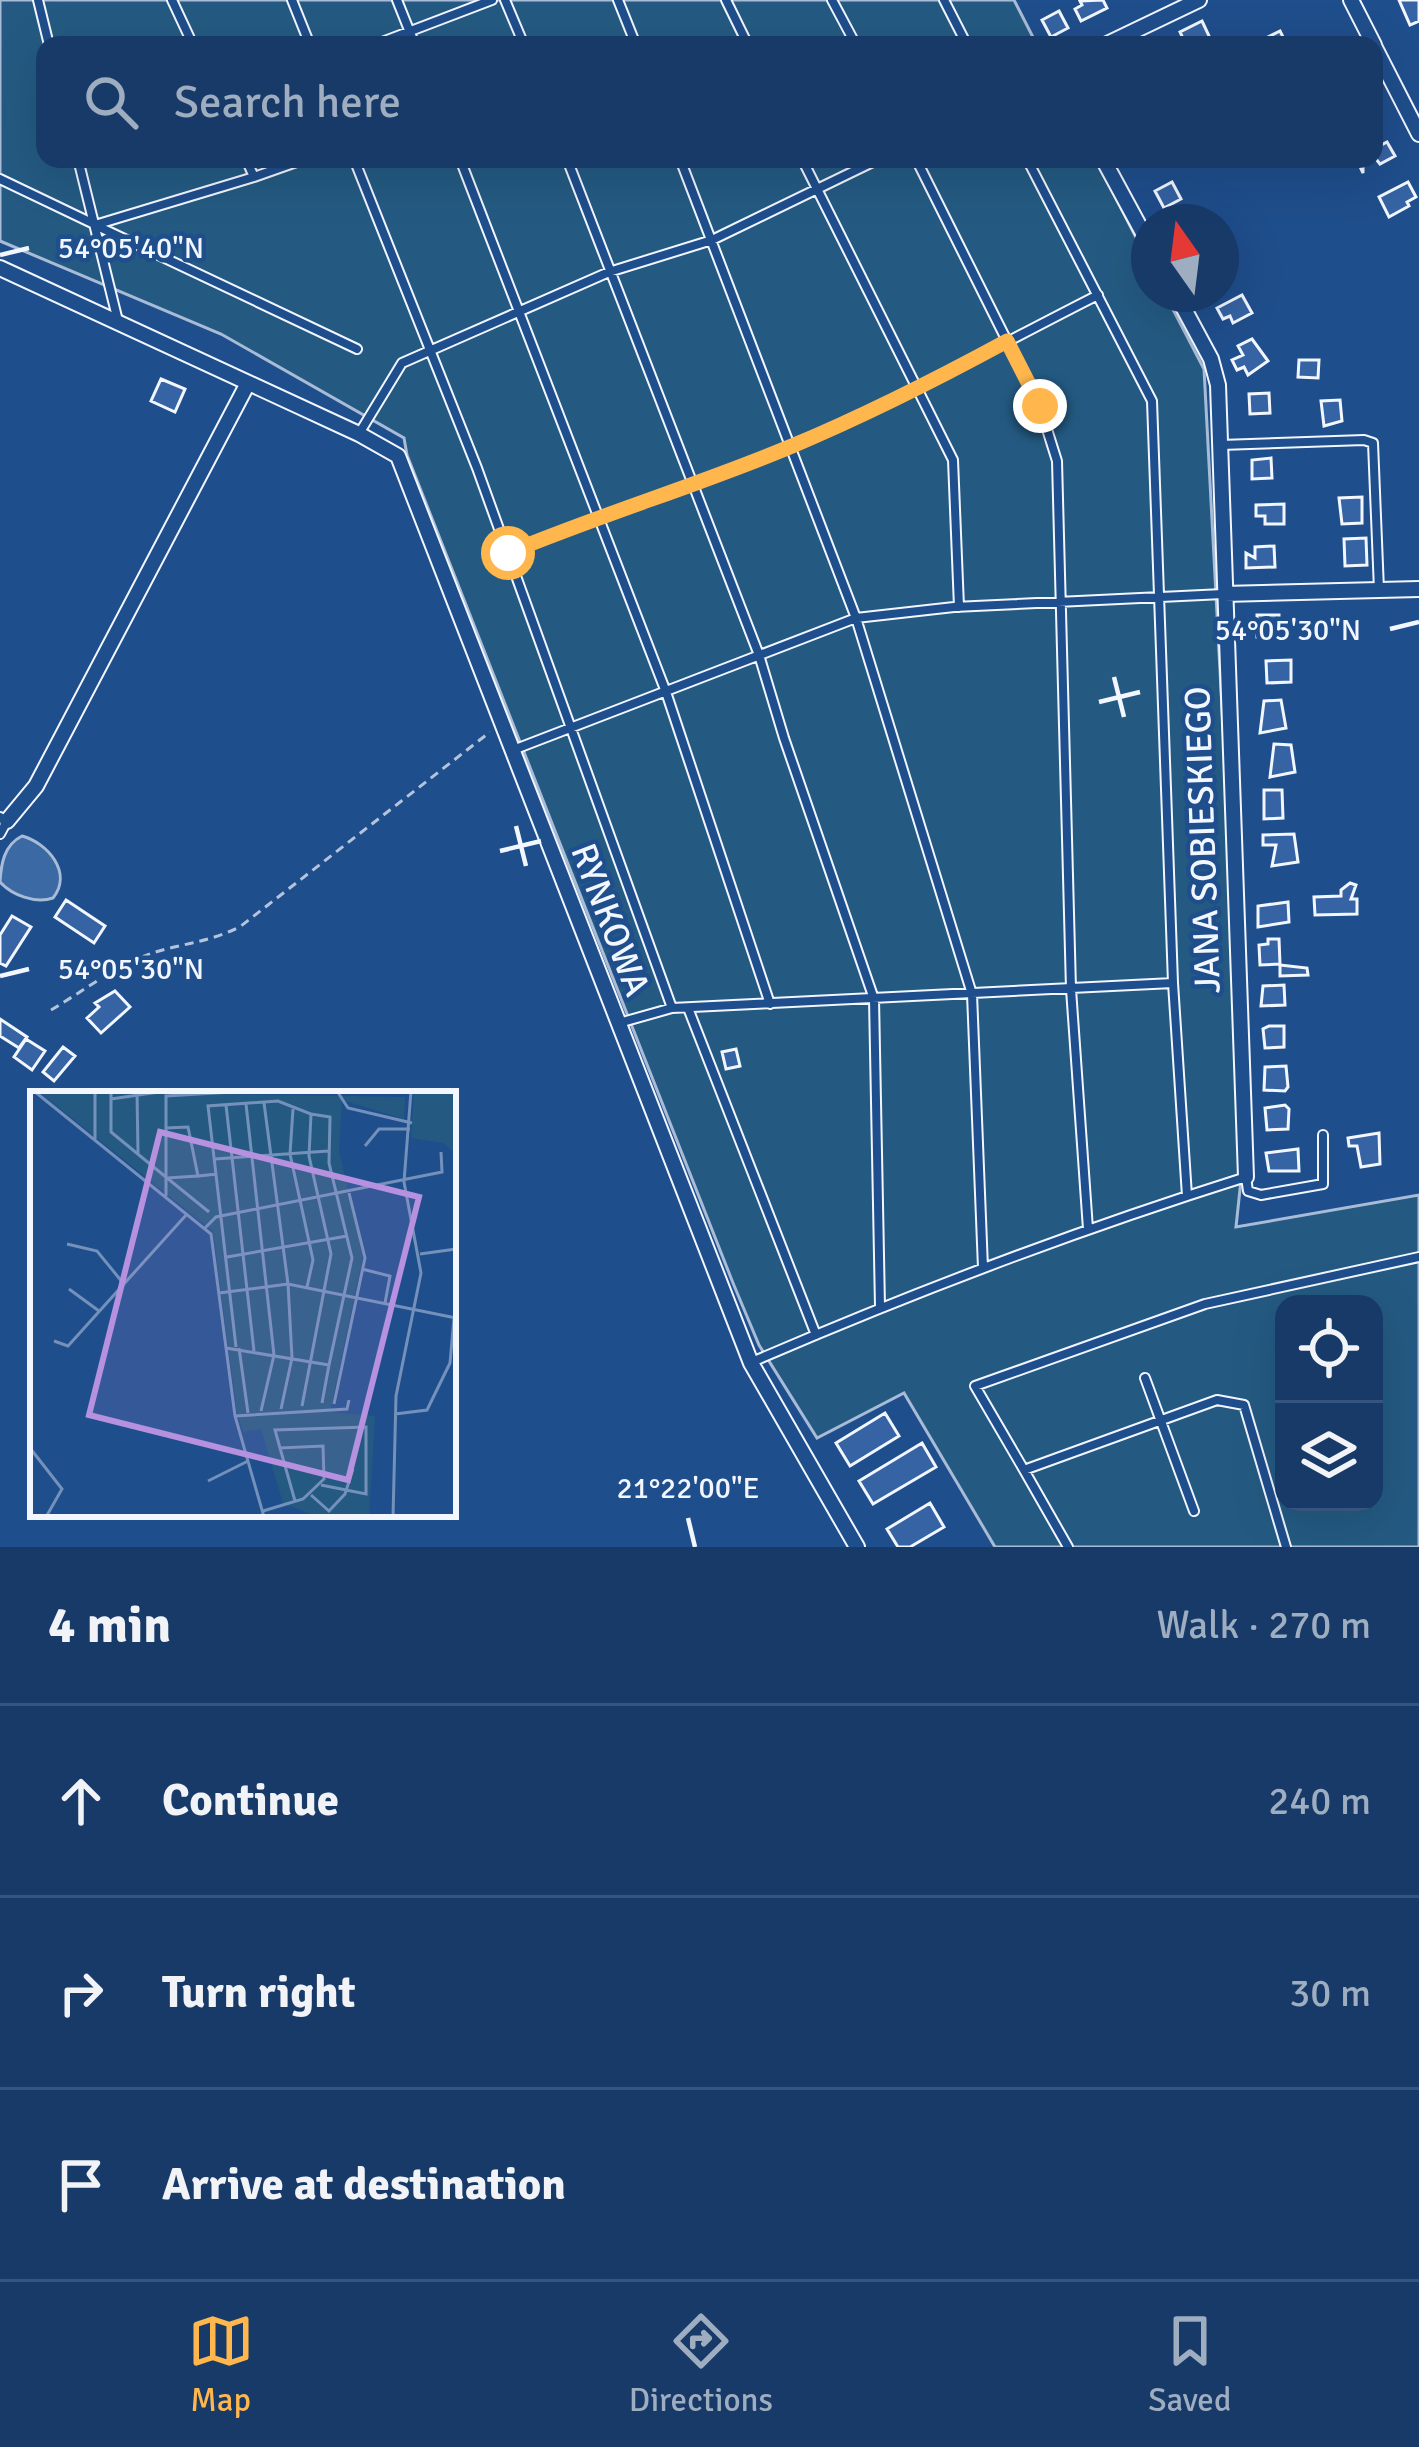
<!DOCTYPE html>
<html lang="en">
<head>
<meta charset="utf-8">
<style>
	:root { --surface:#173a69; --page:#244571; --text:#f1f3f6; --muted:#9eadc0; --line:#36547d; --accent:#ffb74d }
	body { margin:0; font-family:Signika,sans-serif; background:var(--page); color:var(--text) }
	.controls { position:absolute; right:36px; bottom:36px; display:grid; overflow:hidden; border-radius:24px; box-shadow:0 12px 48px #0002 }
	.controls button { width:108px; height:108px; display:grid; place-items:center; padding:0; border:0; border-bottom:3px solid var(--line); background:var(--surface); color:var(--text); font:60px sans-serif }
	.compass { position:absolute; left:1131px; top:204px; width:108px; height:108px; border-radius:50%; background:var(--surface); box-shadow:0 12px 48px #0002; rotate:346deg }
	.stop { position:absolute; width:36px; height:36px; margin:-27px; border:9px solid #ffb74d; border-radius:50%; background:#fff }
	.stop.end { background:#ffb74d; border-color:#fff; box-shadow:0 3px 12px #0008 }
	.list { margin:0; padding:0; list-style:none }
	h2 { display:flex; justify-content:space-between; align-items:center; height:156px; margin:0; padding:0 48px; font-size:51px }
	h2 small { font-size:39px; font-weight:400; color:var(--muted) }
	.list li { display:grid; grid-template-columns:78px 1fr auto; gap:36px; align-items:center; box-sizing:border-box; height:192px; padding:0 48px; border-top:3px solid var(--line) }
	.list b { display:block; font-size:45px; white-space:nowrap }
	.list em { font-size:39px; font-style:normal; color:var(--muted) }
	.icon { flex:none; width:66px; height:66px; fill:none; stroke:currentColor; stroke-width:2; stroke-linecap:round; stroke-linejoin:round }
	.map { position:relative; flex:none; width:1419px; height:1547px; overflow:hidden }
	.search { position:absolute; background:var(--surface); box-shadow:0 12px 48px #0002; left:36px; right:36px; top:36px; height:132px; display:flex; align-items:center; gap:30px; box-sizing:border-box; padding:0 42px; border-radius:24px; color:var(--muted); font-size:45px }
	.sheet { height:732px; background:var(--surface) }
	nav { display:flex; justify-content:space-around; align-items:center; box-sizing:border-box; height:168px; border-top:3px solid var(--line); background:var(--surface); font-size:33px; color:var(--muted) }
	nav a { display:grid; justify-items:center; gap:6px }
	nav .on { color:var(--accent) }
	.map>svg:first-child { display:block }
	.green { fill:#245a82; stroke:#a8bbd7; stroke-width:3; fill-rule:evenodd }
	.water { fill:#3b69a3; stroke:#a8bbd7; stroke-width:3 }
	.building { fill:#3563a3; stroke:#f2f6ff; stroke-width:3 }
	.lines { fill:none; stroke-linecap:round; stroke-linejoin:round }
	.service-casing { stroke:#f2f6ff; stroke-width:12 }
	.minor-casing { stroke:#f2f6ff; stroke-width:18 }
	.path { stroke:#b3c4dc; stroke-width:3; stroke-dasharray:9 6; stroke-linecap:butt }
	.service { stroke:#1f4e8c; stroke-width:8 }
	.minor { stroke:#1f4e8c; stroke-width:14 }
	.route { stroke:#ffb74d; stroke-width:15 }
	.ticks { fill:none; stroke:#f2f6ff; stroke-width:4.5 }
	.labels { text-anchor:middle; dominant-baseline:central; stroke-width:9; stroke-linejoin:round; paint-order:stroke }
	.street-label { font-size:36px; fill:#f2f6ff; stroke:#1f4e8c }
	.inset-road { fill:none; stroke:#7391ba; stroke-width:3 }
	.view { fill:#b691df; fill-opacity:0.15; stroke:#b691df; stroke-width:6 }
	.inset-edge { fill:none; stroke:#f2f6ff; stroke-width:6 }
	.ticks-label { font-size:30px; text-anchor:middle; fill:#f2f6ff; stroke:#1f4e8c; stroke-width:9; stroke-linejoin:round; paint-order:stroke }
</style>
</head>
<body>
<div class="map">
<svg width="1419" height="1547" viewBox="0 0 1419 1547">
	<rect width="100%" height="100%" fill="#1f4e8c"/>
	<path class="green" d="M0 0H1014L1037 45H45V159H1096L1149 263V294H1165L1204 369 1245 1142 1236 1227 1419 1195V1547H995L904 1393 817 1438 759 1345 733 1283 407 455 404 438 221 334 0 241ZM1284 1304H1374V1502H1284Z"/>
	<path class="water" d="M22 836C48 843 73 873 53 898 35 904 12 895 0 882 1 864 4 845 22 836Z"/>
	<path class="building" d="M1103 0 1107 8 1081 21 1075 9 1082 5 1080 1Z
		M1399 0H1419V21L1410 25Z
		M1059 11 1068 28 1051 37 1042 20Z
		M1202 21 1210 38 1186 45 1180 32Z
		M1280 31 1287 45H1254V44Z
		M1387 142 1395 156 1380 164 1376 159 1363 166V173L1357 160 1374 159V149Z
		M1172 182 1181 199 1164 208 1155 191Z
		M1408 182 1416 197 1407 202 1409 206 1389 217 1379 197Z
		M1242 295 1252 313 1233 323 1230 316 1223 319 1217 308Z
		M1252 339 1268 361 1248 375 1244 367 1237 370 1232 360 1243 355 1238 346Z
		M1299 360H1319L1318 378 1298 377Z
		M161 379 185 389 175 412 151 401Z
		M1269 393 1270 413 1250 414 1249 394Z
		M1340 400 1342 421 1324 426 1321 401Z
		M1271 458 1272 478 1252 479V460Z
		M1362 497V523L1342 524 1339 498Z
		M1284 504V524H1265V516H1256V505Z
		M1366 538 1367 565 1345 566 1344 539Z
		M1274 546 1275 567 1246 568V553L1255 558V547Z
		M1257 615H1279V636L1257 637Z
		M1291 660V682L1267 683 1266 661Z
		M1281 700 1286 728 1260 733 1264 701Z
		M1274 744 1291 745 1295 772 1270 777Z
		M1264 790H1282L1283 818 1264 819Z
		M1294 834 1298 862 1272 866 1276 845H1263V835Z
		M1350 883 1356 885 1351 899H1357V914L1315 915 1314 897 1341 896V890Z
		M66 900 105 926 94 943 55 917Z
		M1288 902 1289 922 1258 927V906Z
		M12 916 31 927 6 966 0 963V935Z
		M1268 939H1279L1280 964 1260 965 1259 945 1268 944Z
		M1280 965 1307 968 1308 975 1280 976Z
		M1284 985 1285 1005 1261 1006 1263 986Z
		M115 991 130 1007 101 1033 87 1018 99 1007 95 1003Z
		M0 1019 27 1037 19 1048 0 1036Z
		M1269 1026H1284V1047L1265 1048 1263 1029Z
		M26 1039 45 1051 32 1070 14 1057Z
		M63 1047 75 1056 54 1081 43 1072Z
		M736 1049 740 1066 726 1069 722 1052Z
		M1286 1066 1288 1087 1285 1091 1264 1090 1265 1067Z
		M1285 1105 1289 1109 1288 1129 1267 1130 1265 1108Z
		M1379 1133 1380 1164 1361 1167 1357 1146H1349L1348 1138Z
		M1298 1149 1299 1171H1269L1266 1153Z
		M885 1413 899 1436 850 1466 836 1443Z
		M922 1443 936 1467 873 1504 859 1481Z
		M930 1503 944 1527 910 1547H898L887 1529Z"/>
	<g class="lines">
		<defs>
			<path id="service" d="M38 0 49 45
				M172 0 193 45
				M292 0 310 45
				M397 0 415 45
				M505 0 524 45
				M618 0 636 45
				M726 0 748 45
				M832 0 856 45
				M944 0 967 45
				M374 45 492 0
				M78 159 118 321
				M246 159 254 177 305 159
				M354 159 477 468 672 1008
				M460 159 666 692 770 1004
				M567 159 759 655 784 738 874 999 880 1307
				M680 159 856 618 972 994 983 1268
				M802 159 953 460 959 607
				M916 159 1040 407 1057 461 1071 989 1088 1229
				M254 177 95 225 357 349
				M0 179 94 224
				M360 432 402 363 609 272 712 240 879 159
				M1221 445 1364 440 1373 443 1379 590
				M508 553C602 514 699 485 793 446 898 402 997 346 1098 295
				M513 750 856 618 954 607 1223 594
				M0 817 7 821 0 834
				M1173 983 1187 1196
				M688 1008 816 1335
				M619 1023 672 1008 1173 983 1152 401 1027 159
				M752 1362C914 1292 1078 1230 1246 1177L1248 1191 1261 1195 1323 1184V1135
				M1145 1378 1194 1511
				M1024 1470 1068 1547
				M1286 1547 1244 1405 1217 1400 1024 1470 975 1386 1205 1304 1419 1257"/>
			<path id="minor" d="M1351 0 1374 45
				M1105 45 1199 0
				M1374 46 1419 134
				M1103 159 1149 244
				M0 268 359 434 398 456 751 1363 857 1547
				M1176 294 1211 359 1218 385 1246 1177
				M1224 594 1419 589
				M7 821 36 786 248 383"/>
		</defs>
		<use href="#service" class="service-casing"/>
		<use href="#minor" class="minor-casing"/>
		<path class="path" d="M51 1010C80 993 110 970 142 957 176 943 208 944 241 926L490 732"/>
		<use href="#service" class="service"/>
		<use href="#minor" class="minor"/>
	</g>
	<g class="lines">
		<path class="route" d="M508 553C602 514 699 485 792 446 866 415 937 379 1007 341L1040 406"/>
	</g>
	<path class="ticks" d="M0 255 29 248M1390 629 1419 622M1114 677 1124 717M1099 702 1140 692M516 826 526 866M500 851 541 841M0 976 29 969M688 1518 695 1547"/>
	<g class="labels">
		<g class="street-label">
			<text transform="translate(1203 840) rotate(-92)">JANA SOBIESKIEGO</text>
			<text transform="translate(610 920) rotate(69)">RYNKOWA</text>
		</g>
	</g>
	<g transform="translate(30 1091)">
		<rect width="426" height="426" fill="#1f4e8c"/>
		<path d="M8 0 375 6 374 28 312 9 309 60 333 164 300 321 345 325 339 426H288L253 412 231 338 213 341 207 322 183 140ZM384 0H426V64L414 52 381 47Z" fill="#245a82"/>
		<path class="inset-road" d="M4 0 181 143 205 325 234 426M65 0V48M81 0V41L137 87M107 0 108 63M307 0 318 17 382 32M81 8 136 0M234 12 258 193 262 267 251 318M216 13 244 264 231 320M196 14 224 260M263 18 260 63 283 169 277 196M136 37 158 36 168 85 187 83M335 55 349 38H380M185 68 298 60M168 85 137 87 179 121M136 105V5L219 0M175 137 186 126 412 81 411 61M37 153 67 160 93 192M390 163 426 158M197 166 317 145M332 178 360 185 355 212M39 198 69 220M189 202 258 193 426 227M24 250 38 255 157 123M206 256 178 15 248 10 281 23 279 65 301 163 272 315M196 257 299 274 322 167 299 72 300 26 281 23M209 257 218 322M292 312 299 274M304 313 335 167 319 102M365 323 397 319 420 272 424 227M205 325 317 318 319 309M0 357 32 398 16 426M250 357 265 410M178 390 218 370M281 404 299 420 315 403 323 378M233 420 273 408 294 388 293 355 250 357 245 339 336 336V403L291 394M363 426 366 305 391 182 374 91 381 0"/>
		<path class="view" d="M130 41 389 106 318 389 59 324Z"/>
		<rect width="426" height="426" class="inset-edge"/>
	</g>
	<g class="ticks-label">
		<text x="131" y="258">54°05'40"N</text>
		<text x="1288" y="640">54°05'30"N</text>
		<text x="131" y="979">54°05'30"N</text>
		<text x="688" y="1498">21°22'00"E</text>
	</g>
</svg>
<div class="controls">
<button><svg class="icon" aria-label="locate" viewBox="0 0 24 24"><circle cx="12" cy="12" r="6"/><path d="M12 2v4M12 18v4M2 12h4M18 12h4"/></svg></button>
<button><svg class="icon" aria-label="layers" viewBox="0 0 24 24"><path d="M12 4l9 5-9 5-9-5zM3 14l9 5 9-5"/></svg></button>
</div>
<svg class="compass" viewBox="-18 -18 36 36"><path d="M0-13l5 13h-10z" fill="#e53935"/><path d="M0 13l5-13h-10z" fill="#9eadc0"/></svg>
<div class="stop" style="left:508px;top:553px"></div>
<div class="stop end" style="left:1040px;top:406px"></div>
<div class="search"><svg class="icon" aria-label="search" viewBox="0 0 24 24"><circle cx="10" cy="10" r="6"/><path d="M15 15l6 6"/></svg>Search here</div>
</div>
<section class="sheet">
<h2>4 min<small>Walk · 270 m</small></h2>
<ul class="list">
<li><svg class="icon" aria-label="ahead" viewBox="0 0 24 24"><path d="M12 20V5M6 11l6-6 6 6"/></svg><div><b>Continue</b></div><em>240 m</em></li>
<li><svg class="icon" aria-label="right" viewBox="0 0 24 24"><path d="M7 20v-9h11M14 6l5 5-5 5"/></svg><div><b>Turn right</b></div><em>30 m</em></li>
<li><svg class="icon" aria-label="arrive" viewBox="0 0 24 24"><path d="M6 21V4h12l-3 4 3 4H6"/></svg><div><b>Arrive at destination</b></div></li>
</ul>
</section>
<nav>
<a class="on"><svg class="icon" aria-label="map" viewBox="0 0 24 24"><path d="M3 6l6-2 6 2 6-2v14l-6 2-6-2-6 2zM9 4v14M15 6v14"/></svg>Map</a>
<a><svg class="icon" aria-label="directions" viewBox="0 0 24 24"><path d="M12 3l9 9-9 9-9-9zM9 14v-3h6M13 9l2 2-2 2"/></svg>Directions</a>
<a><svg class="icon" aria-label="saved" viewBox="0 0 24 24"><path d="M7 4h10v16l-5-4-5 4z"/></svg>Saved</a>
</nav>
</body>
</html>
